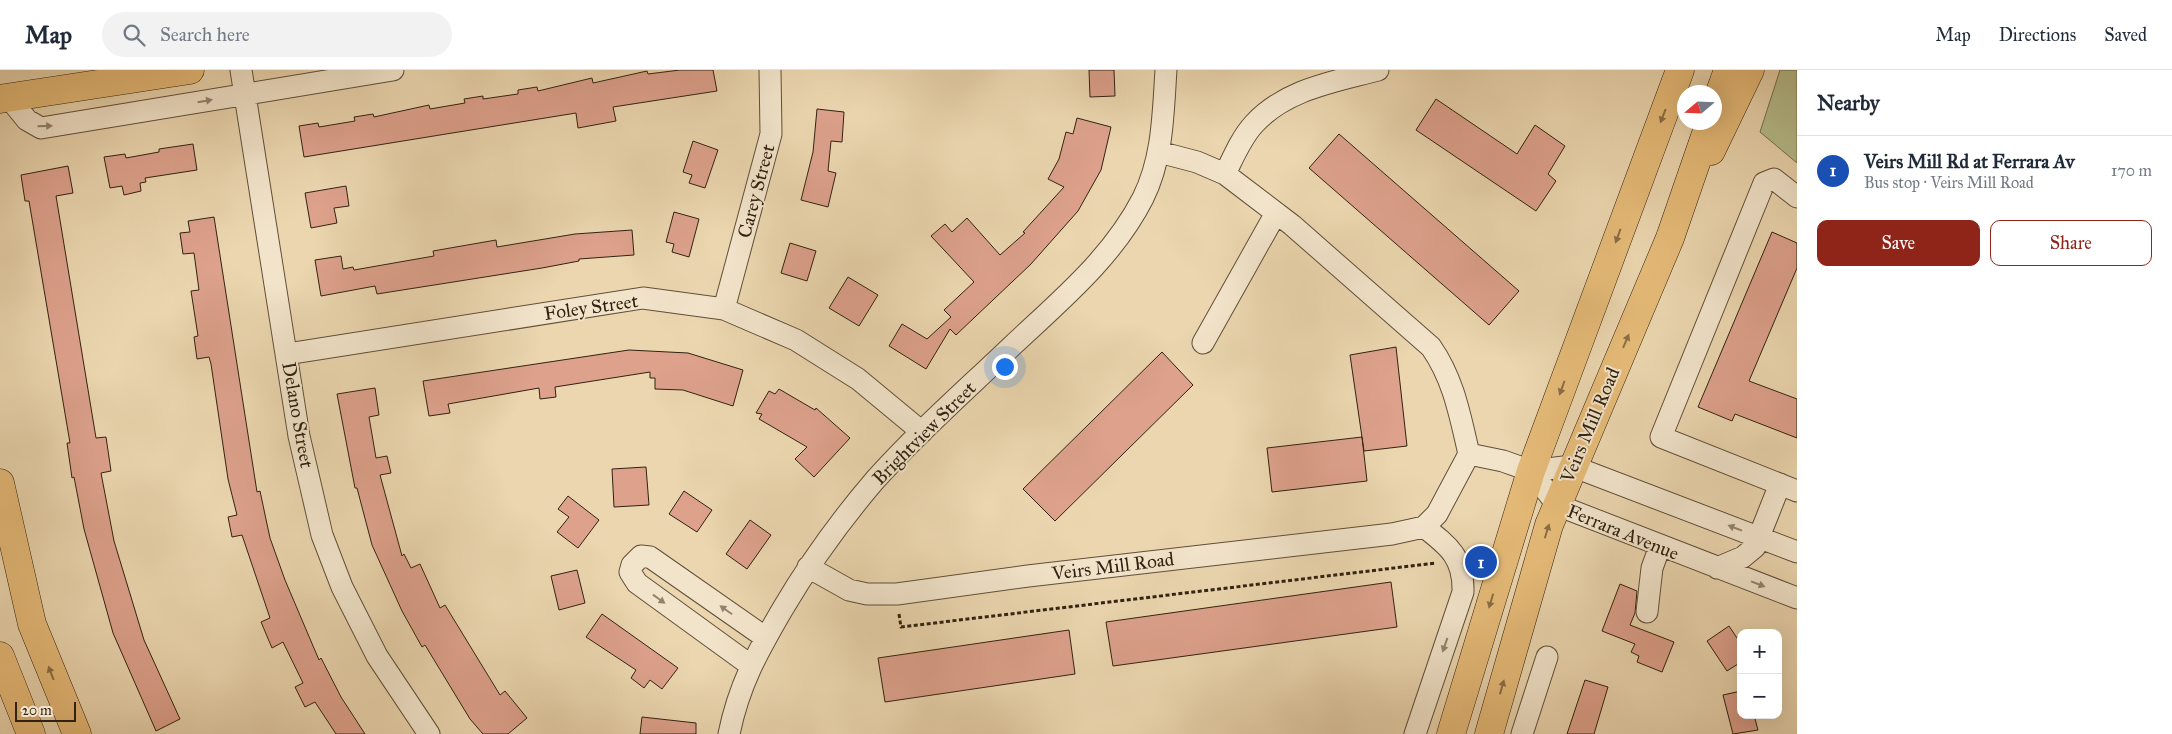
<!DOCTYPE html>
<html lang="en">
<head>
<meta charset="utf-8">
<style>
	:root { --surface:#fff; --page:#f2f2f3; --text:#1f2937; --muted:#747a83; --line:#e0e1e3; --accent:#8f2418 }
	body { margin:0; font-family:"IM FELL Great Primer",serif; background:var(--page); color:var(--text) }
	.controls { position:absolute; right:15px; bottom:15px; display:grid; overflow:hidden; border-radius:10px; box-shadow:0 5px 20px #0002 }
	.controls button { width:45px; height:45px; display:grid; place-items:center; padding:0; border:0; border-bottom:1px solid var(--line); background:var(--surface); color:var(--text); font:25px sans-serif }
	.compass { position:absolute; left:1677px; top:15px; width:45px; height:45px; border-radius:50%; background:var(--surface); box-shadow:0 5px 20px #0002; rotate:251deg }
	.scale { position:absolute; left:15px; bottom:12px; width:61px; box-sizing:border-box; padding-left:5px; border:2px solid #312211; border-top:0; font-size:14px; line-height:18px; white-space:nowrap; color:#312211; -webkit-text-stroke:4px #f2e4cb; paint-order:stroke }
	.you { position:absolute; left:1004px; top:296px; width:18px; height:18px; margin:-12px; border:4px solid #fff; border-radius:50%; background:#1a73e8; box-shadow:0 0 0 8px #1a73e833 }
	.badge { display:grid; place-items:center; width:32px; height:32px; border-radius:50%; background:var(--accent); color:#fff; font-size:16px; font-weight:700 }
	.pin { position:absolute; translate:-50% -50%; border:2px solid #fff; box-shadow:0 1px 5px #0006 }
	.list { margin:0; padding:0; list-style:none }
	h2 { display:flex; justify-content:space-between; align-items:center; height:65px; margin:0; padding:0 20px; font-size:21px }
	h2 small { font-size:16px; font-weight:400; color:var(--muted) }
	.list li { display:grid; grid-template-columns:32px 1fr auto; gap:15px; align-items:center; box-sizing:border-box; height:70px; padding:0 20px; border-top:1px solid var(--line) }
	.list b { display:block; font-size:19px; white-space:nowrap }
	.list p { margin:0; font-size:16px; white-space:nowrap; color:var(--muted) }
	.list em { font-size:16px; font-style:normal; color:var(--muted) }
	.actions { display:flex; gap:10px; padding:15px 20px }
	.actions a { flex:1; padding:11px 0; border:1px solid var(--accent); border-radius:10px; text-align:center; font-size:18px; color:var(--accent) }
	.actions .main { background:var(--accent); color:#fff }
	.icon { flex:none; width:28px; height:28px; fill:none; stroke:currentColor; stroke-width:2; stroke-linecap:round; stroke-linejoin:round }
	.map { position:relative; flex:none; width:1797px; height:664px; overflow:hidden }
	header { display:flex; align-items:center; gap:30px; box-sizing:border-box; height:70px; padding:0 25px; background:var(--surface); border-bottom:1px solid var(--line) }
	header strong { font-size:24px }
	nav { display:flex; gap:28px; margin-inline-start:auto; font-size:18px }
	.search { width:350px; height:45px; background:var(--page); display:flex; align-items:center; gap:12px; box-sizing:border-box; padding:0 18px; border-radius:28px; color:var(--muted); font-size:19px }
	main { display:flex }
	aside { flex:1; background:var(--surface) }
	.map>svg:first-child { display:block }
	.green { fill:#b6be8c; stroke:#74704e }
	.building { fill:#dda18c; stroke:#312211 }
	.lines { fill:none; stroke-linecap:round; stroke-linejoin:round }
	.minor-casing { stroke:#604f38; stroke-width:23 }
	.major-casing { stroke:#312211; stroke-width:29 }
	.path { stroke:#312211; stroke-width:3; stroke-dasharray:4 2.5; stroke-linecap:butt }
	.minor { stroke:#f2e4cb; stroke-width:21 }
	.major { stroke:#e6bb78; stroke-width:28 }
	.oneway { fill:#92836e }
	.oneway2 { fill:#8c6e44 }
	.labels { text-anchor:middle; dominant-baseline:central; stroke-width:4; stroke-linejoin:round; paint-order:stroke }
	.street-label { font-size:19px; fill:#312211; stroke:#f2e4cb }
</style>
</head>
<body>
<header>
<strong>Map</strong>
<div class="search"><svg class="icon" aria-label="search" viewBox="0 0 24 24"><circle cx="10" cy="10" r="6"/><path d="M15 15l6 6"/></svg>Search here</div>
<nav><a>Map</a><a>Directions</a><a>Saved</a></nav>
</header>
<main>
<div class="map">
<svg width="1797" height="664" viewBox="0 0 1797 664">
	<rect width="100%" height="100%" fill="#ebd6af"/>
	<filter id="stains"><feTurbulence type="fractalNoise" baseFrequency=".004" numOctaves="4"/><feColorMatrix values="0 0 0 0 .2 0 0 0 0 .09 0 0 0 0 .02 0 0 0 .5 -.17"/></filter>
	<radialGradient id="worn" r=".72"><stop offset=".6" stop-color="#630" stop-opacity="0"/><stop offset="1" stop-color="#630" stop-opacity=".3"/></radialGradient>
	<path class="green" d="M1780 0H1797V93L1760 62Z"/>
	<path class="building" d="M680 0H713L717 21 613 37 616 51 578 58 576 43 304 87 299 56 318 53 319 57 355 51 354 47 373 44 374 47 429 35 430 39 465 33 464 29 483 26V29L518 24V20L537 17 538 21 592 8 593 13 647 1 648 4Z
		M1089 0H1114L1115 26 1090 27Z
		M1436 29 1517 84 1535 55 1565 76 1548 104 1556 111 1536 141 1416 60Z
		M817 39 844 42 842 72 831 71 828 101 836 103 828 137 801 130 813 82Z
		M1077 48 1111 57 1101 100 1078 141 1031 194 956 265 950 259 926 299 889 276 902 254 927 269 951 247 944 240 974 212 931 166 945 154 952 162 967 148 1000 185 1025 163 1023 162 1064 117 1048 109 1059 89 1066 62 1073 64Z
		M1339 64 1519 221 1489 255 1309 98Z
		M693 71 718 80 705 118 689 113 692 105 683 102Z
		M193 74 197 100 145 108 146 112 140 113 141 121 124 125 122 116 110 118 104 87 125 84 126 88 159 82V79Z
		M68 96 73 123 56 126 96 368 106 367 111 401 101 403 114 471 144 570 180 649 156 661 113 563 84 459 74 407 72 408 67 373H70L29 131H25L21 105Z
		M346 116 349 136 334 138 337 153 311 158 305 123Z
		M674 142 699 149 689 187 672 182 674 174 666 172Z
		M214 147 257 422 260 421 270 468 285 510 319 590 321 588 341 627 365 664H336L315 632 305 637 295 617 303 613 283 572 272 578 261 552 270 548 242 465 232 467 228 447 237 445 228 409 211 294 209 287 197 289 194 267 198 266 191 221 199 220 194 183 183 184 180 163 190 162 188 151Z
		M632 160 634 185 579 189V191L542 198 377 224 375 216 321 226 315 190 341 186 343 199 353 197 354 200 434 186 433 181 496 170 497 177 575 164Z
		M1772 162 1797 173V198L1749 311 1797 329V368L1735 344 1732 351 1698 337Z
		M790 173 816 181 807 211 781 203Z
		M848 207 878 225 859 256 829 238Z
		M1396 277 1407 376 1364 381 1350 285Z
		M629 280 688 283 743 300 733 336 683 320 655 319V308H650V302L555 317 556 327 540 329 539 318 448 334 450 343 429 346 423 311Z
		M1162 282 1193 315 1055 451 1023 419Z
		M375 318 379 345 369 347 376 388 387 386 391 403 380 405 402 486 404 484 411 498 420 494 440 538 445 535 500 625 505 621 527 648 508 664H483L470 649 425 575 422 577 402 541 372 475 357 418H355L337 324Z
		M779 319 815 340 816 338 850 368 814 407 795 389 807 377 759 349 762 344 756 343 769 321 775 324Z
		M1362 367 1367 411 1272 422 1267 378Z
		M646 397 649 435 614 437 612 399Z
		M684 421 712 440 697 462 669 444Z
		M568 426 599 450 578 478 557 462 569 447 558 439Z
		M750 450 771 465 747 499 726 484Z
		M577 500 585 533 559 540 551 506Z
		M1391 512 1397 557 1113 596 1106 552Z
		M1620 514 1637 521 1635 543 1630 555 1674 572 1662 602 1637 592 1639 586 1631 582 1635 574 1602 561Z
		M602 544 678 598 662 619 650 610 644 618 631 608 636 600 586 567Z
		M1729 556 1741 574V592L1727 601 1707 571Z
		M1069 560 1075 604 885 632 878 588Z
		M1585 610 1608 617 1594 664H1567Z
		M1741 621V645H1754L1758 660 1733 664 1723 625Z
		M642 647 696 653V664H640Z"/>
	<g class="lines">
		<defs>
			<path id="minor" d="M241 0 299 366 322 465 342 517 377 586 429 664
				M9 28 27 50 41 58 393 0
				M1159 82 1197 92 1225 104 1292 155 1431 277C1454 310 1460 346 1469 384
				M1225 104C1233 88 1241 68 1254 54 1286 19 1334 12 1378 0
				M1797 127 1774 109 1764 113 1661 367 1797 421
				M724 239 771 64 770 0
				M1203 273 1276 143
				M287 284 643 228 724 239 796 270 858 309 922 362
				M1531 401 1557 435 1797 528
				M808 497 849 520 867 524H897L1028 506 1392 464 1424 457 1437 444 1469 384 1503 391 1531 401 1572 396 1797 482
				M1717 498 1743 487 1755 477 1780 414
				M1647 542 1652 498 1660 476
				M750 595 637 513 630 502 632 495 641 486 650 487 766 568
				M729 664C739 615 757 583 782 540 809 494 840 451 875 410 918 362 967 319 1013 275 1061 230 1113 187 1143 128 1163 88 1163 44 1166 0
				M1415 664 1463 522C1464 488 1449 476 1424 457
				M1522 664 1547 587"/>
			<path id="major" d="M0 29 190 0
				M1714 39 1728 0
				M1711 81 1750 0
				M0 413 32 554 77 664
				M0 586 31 664
				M1451 664 1531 401 1680 0
				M1489 664 1549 455 1670 168 1710 52"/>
		</defs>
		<use href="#minor" class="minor-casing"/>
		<use href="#major" class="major-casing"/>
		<path class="path" d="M899 544 901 557 1436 493"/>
		<use href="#minor" class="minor"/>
		<use href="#major" class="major"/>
	</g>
	<defs><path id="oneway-solid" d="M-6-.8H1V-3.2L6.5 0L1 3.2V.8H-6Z" transform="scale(1.25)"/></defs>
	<g class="oneway">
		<use href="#oneway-solid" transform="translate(205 31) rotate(-10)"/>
		<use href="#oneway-solid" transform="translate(45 56) rotate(-1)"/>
		<use href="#oneway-solid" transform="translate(1735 458) rotate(-159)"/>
		<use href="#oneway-solid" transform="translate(1758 514) rotate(21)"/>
		<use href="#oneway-solid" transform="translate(659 529) rotate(36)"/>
		<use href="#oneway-solid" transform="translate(726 540) rotate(-145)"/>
		<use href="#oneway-solid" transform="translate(1445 575) rotate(109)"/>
	</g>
	<g class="oneway2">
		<use href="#oneway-solid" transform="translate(1663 46) rotate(111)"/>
		<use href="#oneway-solid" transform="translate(1618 166) rotate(110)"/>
		<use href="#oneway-solid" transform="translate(1626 271) rotate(-67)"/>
		<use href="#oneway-solid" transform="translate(1562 318) rotate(110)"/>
		<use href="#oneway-solid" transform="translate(1547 461) rotate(-73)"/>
		<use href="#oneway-solid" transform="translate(1491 531) rotate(107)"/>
		<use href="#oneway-solid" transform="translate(51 603) rotate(-111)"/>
		<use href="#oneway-solid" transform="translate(1502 617) rotate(-74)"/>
	</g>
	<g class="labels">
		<g class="street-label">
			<text transform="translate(756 121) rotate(-75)">Carey Street</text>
			<text transform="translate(591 237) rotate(-8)">Foley Street</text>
			<text transform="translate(298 345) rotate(80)">Delano Street</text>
			<text transform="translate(1590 355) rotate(-67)">Veirs Mill Road</text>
			<text transform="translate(924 363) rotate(-45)">Brightview Street</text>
			<text transform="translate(1623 462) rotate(22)">Ferrara Avenue</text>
			<text transform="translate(1113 496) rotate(-7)">Veirs Mill Road</text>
		</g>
	</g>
	<rect width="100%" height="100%" filter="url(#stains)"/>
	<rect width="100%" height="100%" fill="url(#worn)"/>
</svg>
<div class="controls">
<button>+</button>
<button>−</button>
</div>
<svg class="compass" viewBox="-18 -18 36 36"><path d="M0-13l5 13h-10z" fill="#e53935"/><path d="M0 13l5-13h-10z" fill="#747a83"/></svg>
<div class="scale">20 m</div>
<div class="you"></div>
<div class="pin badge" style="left:1481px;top:492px;background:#1a4fb4">1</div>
</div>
<aside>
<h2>Nearby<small></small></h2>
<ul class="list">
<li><span class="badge" style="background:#1a4fb4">1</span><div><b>Veirs Mill Rd at Ferrara Av</b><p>Bus stop · Veirs Mill Road</p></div><em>170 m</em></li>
</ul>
<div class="actions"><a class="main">Save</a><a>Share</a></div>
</aside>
</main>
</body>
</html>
